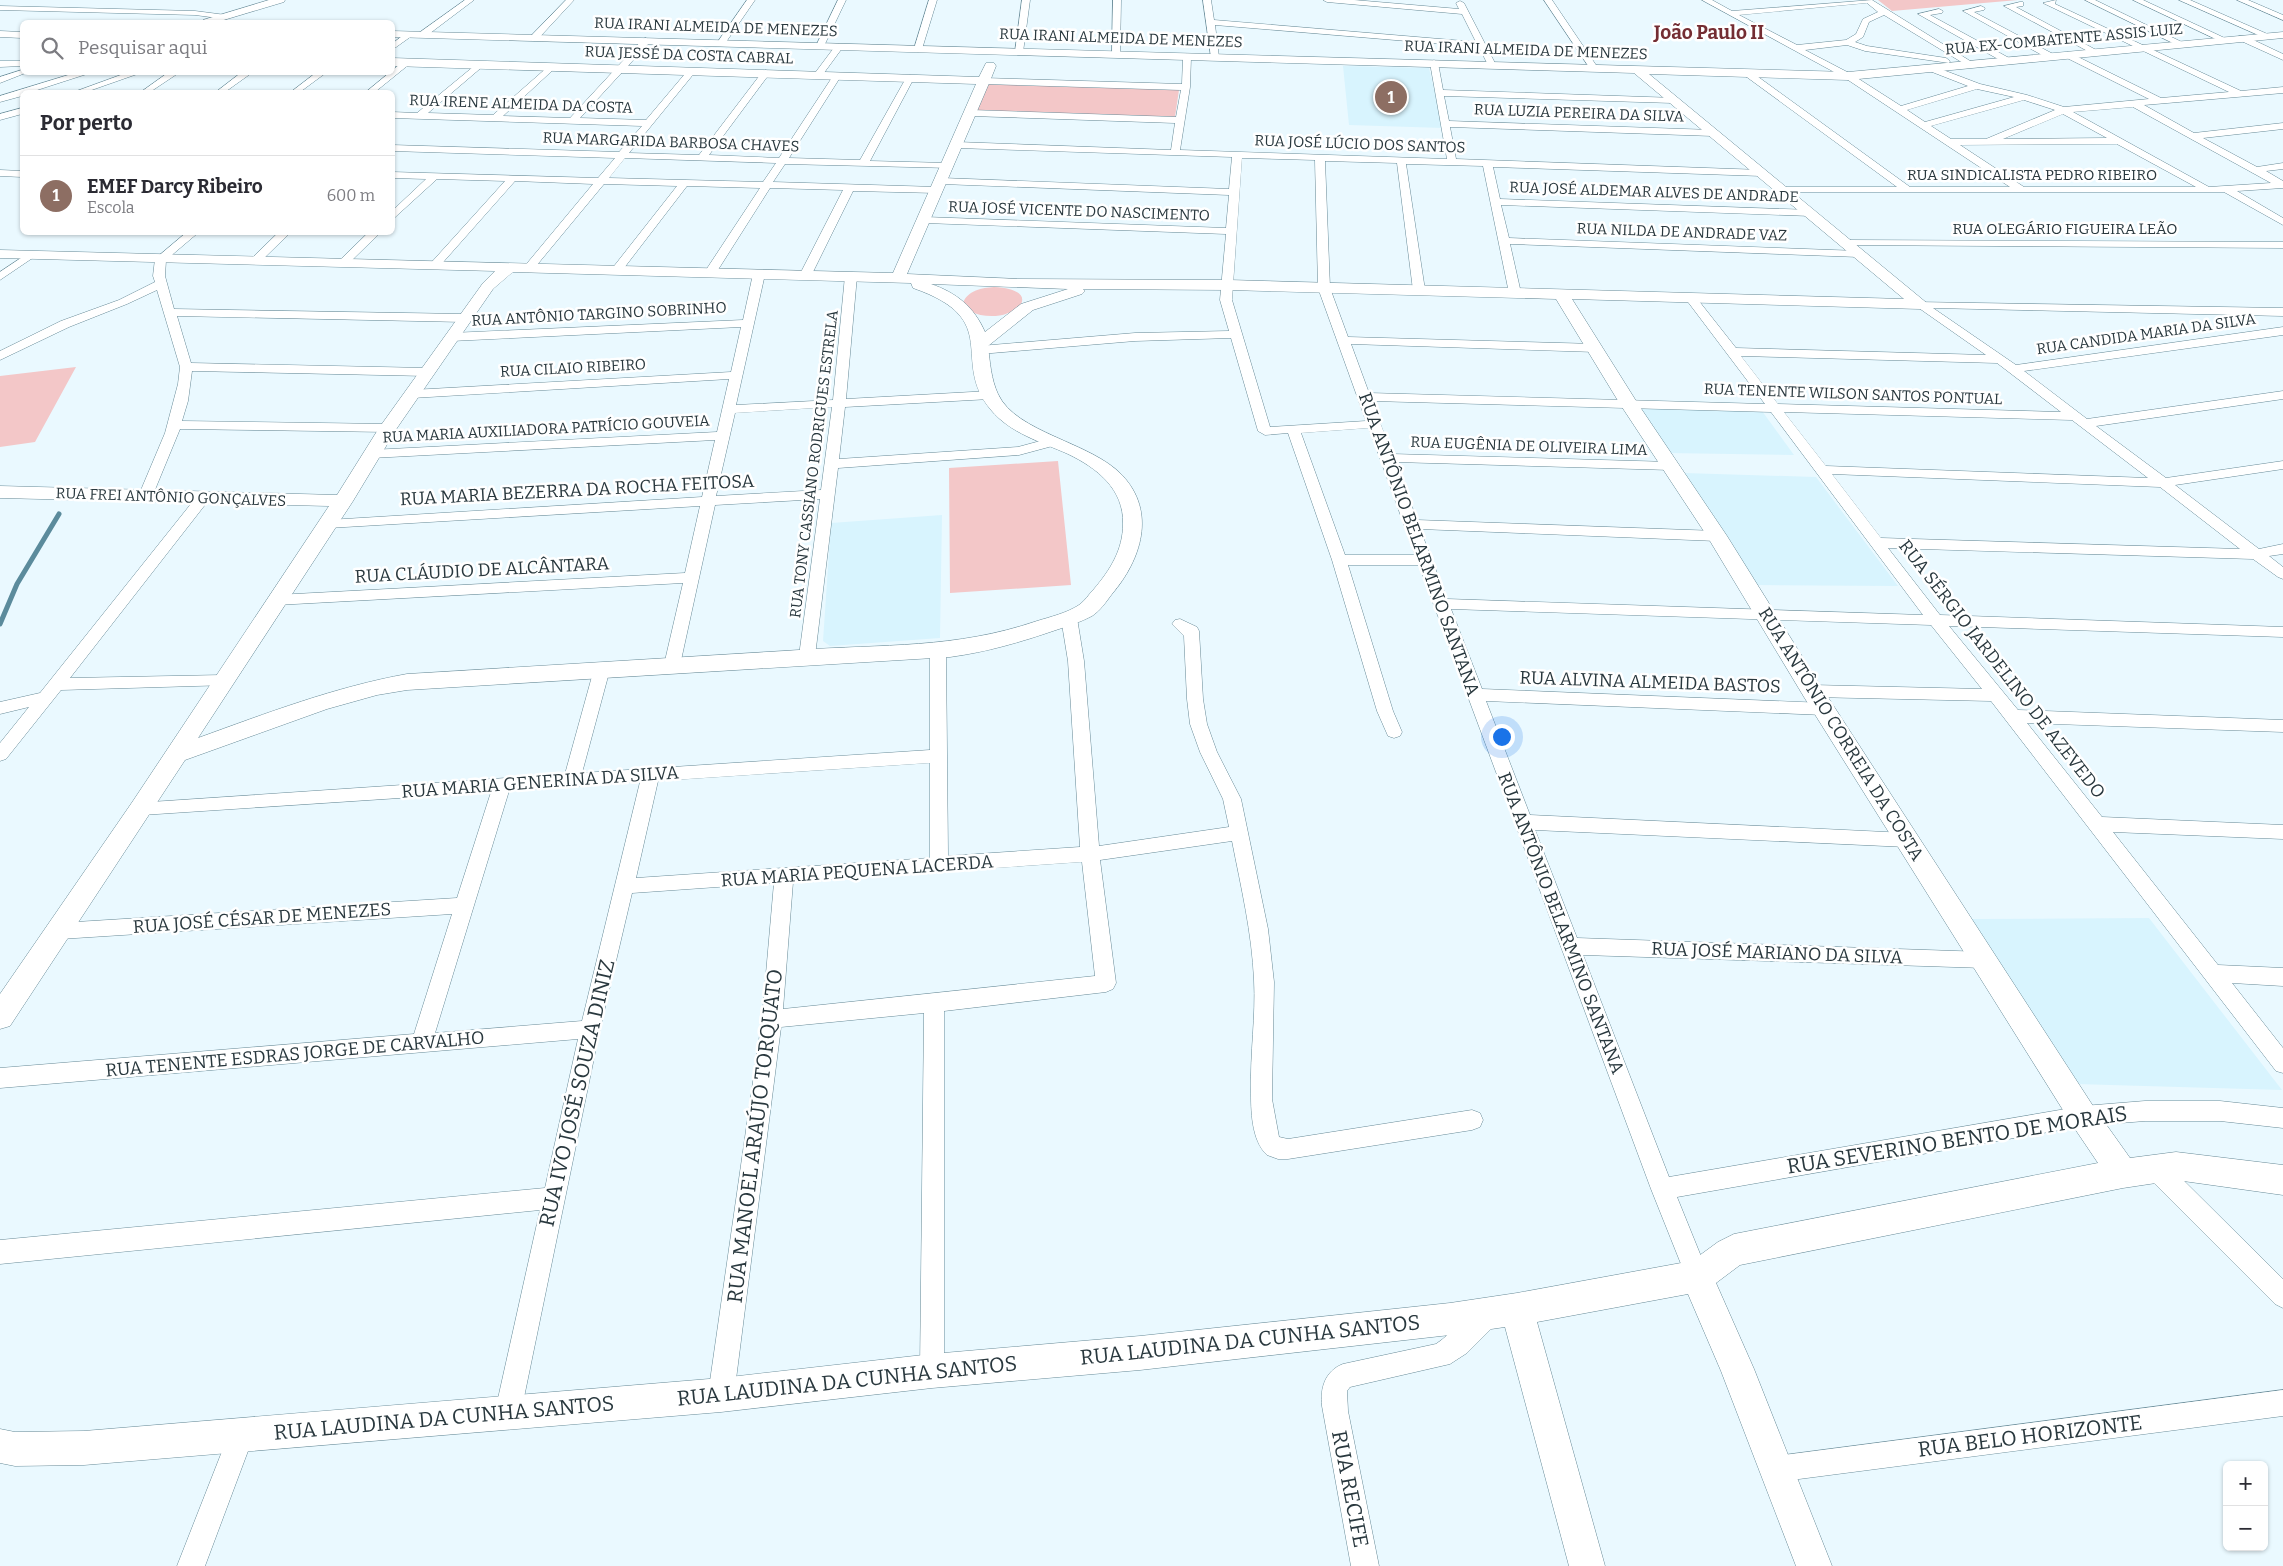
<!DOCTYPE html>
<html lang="pt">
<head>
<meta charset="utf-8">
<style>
	:root { --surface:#fff; --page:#f2f2f3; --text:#2b2b33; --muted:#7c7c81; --line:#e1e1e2; --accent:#d14154 }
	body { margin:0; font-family:Bitter,serif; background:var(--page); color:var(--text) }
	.controls { position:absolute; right:15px; bottom:15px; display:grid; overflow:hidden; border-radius:8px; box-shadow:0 1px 4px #0004 }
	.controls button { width:45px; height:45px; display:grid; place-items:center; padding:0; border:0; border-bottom:1px solid var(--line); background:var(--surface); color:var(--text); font:25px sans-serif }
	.you { position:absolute; left:1501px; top:736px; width:18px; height:18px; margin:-12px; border:4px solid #fff; border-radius:50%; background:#1a73e8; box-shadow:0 0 0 8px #1a73e833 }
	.badge { display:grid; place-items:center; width:32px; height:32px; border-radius:50%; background:var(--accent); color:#fff; font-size:16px; font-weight:700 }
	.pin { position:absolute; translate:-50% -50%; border:2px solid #fff; box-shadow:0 1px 5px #0006 }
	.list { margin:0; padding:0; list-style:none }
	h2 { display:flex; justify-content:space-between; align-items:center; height:65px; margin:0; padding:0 20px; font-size:21px }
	h2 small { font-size:16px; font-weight:400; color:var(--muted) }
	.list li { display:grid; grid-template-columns:32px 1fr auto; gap:15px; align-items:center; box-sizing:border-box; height:80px; padding:0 20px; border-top:1px solid var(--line) }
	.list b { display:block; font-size:19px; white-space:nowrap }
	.list p { margin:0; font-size:16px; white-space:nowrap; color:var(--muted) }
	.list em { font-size:16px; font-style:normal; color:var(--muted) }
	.icon { flex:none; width:28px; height:28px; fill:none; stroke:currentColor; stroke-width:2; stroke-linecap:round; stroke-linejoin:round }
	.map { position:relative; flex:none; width:2283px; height:1566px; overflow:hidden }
	.search { position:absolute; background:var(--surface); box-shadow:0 1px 4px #0004; left:20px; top:20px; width:375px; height:55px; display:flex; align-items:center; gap:12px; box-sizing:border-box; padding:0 18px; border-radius:8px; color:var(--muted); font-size:19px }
	.panel { position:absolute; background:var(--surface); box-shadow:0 1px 4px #0004; left:20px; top:90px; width:375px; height:145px; border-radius:8px }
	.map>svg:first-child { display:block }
	.built { fill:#d8f4fe }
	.green { fill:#f3c7c8 }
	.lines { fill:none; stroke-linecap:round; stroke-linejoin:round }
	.stream { stroke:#5b8b9c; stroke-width:5 }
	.street-casing { stroke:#678a97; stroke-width:1 }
	.secondary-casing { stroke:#678a97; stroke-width:1 }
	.street { fill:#fff; fill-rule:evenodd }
	.secondary { fill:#fff; fill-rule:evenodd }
	.labels { text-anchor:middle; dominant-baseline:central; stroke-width:5; stroke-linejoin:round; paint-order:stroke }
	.far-street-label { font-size:15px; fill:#29383e; stroke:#fff }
	.street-label { font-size:18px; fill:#29383e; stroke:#fff }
	.far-district-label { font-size:19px; font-weight:bold; fill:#742d33; stroke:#fff }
	.near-street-label { font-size:21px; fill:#29383e; stroke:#fff }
</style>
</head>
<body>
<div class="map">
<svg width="2283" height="1566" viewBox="0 0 2283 1566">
	<rect width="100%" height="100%" fill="#eaf9ff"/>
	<path class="built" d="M1343 66 1429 68 1443 128 1349 125Z
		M1639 407 1762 411 1794 455 1666 453Z
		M1684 473 1816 477 1898 586 1756 585Z
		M942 515 940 638 830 646 823 641 831 523Z
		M2149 918 2282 1090 2076 1084 1971 919Z"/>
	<path class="green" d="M1878 0H2018L1892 11Z
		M988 84 1179 90 1175 117 976 111Z
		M994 287C1052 290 1009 330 969 311L963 303C968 290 982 288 994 287Z
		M76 367 35 442 0 447V376Z
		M1058 461 1071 585 950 593 949 468Z"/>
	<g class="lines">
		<path class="stream" d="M0 624 17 584 59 514"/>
		<defs>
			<path id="street" d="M465 0H474L425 37H419V33Z
				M566 0H574L537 40H531V36Z
				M747 0H755L724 45H718L717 43Z
				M838 0H846L824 46 817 48 816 46Z
				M929 0H937L922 49 918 52 914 49Z
				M1022 0H1030L1023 52 1019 55 1015 52Z
				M1113 0H1121L1120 54 1116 57 1112 54Z
				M1203 0H1211L1214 20 1476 42 1462 14 1327 2 1323 0H1354L1459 9 1456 3 1460 1 1464 3 1496 65 1489 67 1479 47 1215 25 1219 57 1215 60 1211 57Z
				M1544 0H1552L1598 68 1597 70H1591Z
				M1702 0H1712L1732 11 1872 0 1975 64 1968 66 1884 15 1869 22 1863 37 1855 42 1867 46 1946 58 1950 61 1949 63 1865 51 1847 45 1805 50 1851 74 1901 106 1968 86 1927 70 1926 68 1930 65 1980 84 2027 95 2064 107 2149 99 2065 57V53L2068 52 2161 98 2229 92 2043 3 2056 0 2055 4 2241 91 2283 87V93L2144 105 2194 133 2283 123V129L2203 138 2257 167 2283 163V169L2266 171 2283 181V188L2237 191 2283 218V225L2224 192H1778V188L1782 187H1897L1744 75V71H1750L1910 187H2010L1845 78ZM1867 3 1878 12 1863 19 1856 34 1846 40 1797 45 1739 15ZM1977 89 2014 97 1925 122 1907 110ZM2024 100 2055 110 1986 139H1951L1931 126ZM2133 107 2271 183 2209 187 2073 112ZM2063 114 2107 138 2003 139ZM2117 144 2196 187H2024L1960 145Z
				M2085 0H2095L2186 44 2179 46Z
				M2133 0H2143L2229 40 2222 42Z
				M2179 0H2190L2272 36 2265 38Z
				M2237 0H2248L2283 15V20Z
				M2020 2H2023V6L2016 7 2100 52 2093 54 2004 6Z
				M0 6 195 11 226 15 230 17 226 19 195 15 0 10Z
				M1981 6 1985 8 1984 10 1974 12 2055 55V59H2049L1963 11Z
				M1939 9 1943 11 1942 13 1930 15 2011 59V63H2005L1918 14Z
				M406 33 413 35 392 50V44Z
				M2239 36H2245L2283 54V60L2239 40Z
				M646 38 650 41 649 43 580 118 646 120 689 69 696 71 629 153 699 155 763 71 766 70 770 73 709 155 779 158 833 76 837 73 841 76 789 158 860 160 906 78 910 75 914 78 870 161 948 163 953 166 952 168 785 164 773 182 937 187 942 190 937 193 853 191 811 276 805 279 799 276 843 190 770 188 716 273 710 276 704 273 760 188 687 186 621 272 617 273 611 270 677 186 604 184 532 271 528 272 522 269 524 267 593 184 515 181 438 268H430L428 266 430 264 505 181 437 179 392 220V211L426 179 392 178V172L598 178 615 158 392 151V145L619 152 642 126 392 118V112L417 113 479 62 482 63V67L428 113 493 115 551 64 555 67 554 69 503 116 570 118 643 39ZM625 158 776 163 763 182 609 178Z
				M839 44 843 47 821 77H815V73L836 45Z
				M1187 54 1191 57 1190 87 1180 150 1447 159 1430 63 1434 60 1438 63 1443 90 1676 98V102L1673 103 1444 96 1449 121 1713 130 1718 133 1713 136 1450 127 1456 159 1762 170 1767 173 1762 176 1493 167 1500 199 1811 210 1816 213 1811 216 1501 205 1509 238 1859 251 1864 254 1859 257 1510 244 1521 293 1515 296 1509 293 1483 166 1406 164 1425 290 1419 293 1413 290 1397 163 1325 161 1330 288 1348 337 1596 344 1602 348 1596 352 1351 344 1369 393 1765 404 1685 298 1691 295 1695 296 1736 348 1986 355 1916 306 1914 304 1916 302 2283 308V316L1933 308 2016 365 2283 327V335L2024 371 2087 419 2283 391V399L2096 426 2166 478 2283 461V469L2175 485 2259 549 2283 544V554L2269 556 2283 567V579L2278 577 2253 559 1888 548 1940 615 2283 627V637L1949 626 2018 710 2283 720V732L2027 723 2102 817 2283 825V839L2113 832 2218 965 2283 968V986L2232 983 2283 1048V1073L2276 1071 1991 701 1812 697 1806 695 1804 691 1806 687 1812 685 1982 689 1931 625 1451 609 1482 689 1824 703 1830 705 1832 709 1830 713 1824 715 1486 701 1530 815 1907 833 1913 835 1916 840 1913 845 1907 847 1535 830 1577 938 1985 952 1992 954 1995 960 1992 966 1985 968 1583 955 1669 1177 2083 1106 2145 1101H2220L2283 1108V1128L2220 1121H2145L2083 1126 1677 1197 1709 1276 1705 1284 1697 1288 1689 1284 1651 1189 1419 565H1348L1393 711 1402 732 1400 736 1394 738 1388 736 1377 711 1332 560 1288 433 1265 435 1258 431 1231 338 1135 341 980 354 974 350 980 346 1135 333 1229 331 1220 300 1226 234 925 223 920 220 925 217 1226 228 1229 195 942 184 937 181 942 178 1229 189 1232 157 957 148 952 145 957 142 1171 150 1175 123 971 116 966 113 971 110 1176 117 1181 90 984 84 980 81 984 78 1182 84 1183 57ZM1242 158 1315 160 1318 288 1366 421 1270 427 1232 300ZM1741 356 1997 363 2061 412 1778 404ZM1372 401 1771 412 1923 615 1447 599 1420 529 1717 541 1724 536 1717 531 1417 520 1395 462 1671 470 1678 466 1671 462 1392 454ZM1784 412 2072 420 2148 478 1826 466ZM1369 428 1415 555H1345L1301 433ZM1832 474 2160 487 2240 549 1881 538Z
				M405 60 412 62 375 92H366Z
				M0 61H22V66L0 67Z
				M22 70V72H28L0 83V77Z
				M78 72H93L31 92H22V96L0 102V96Z
				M129 72H143L86 92H74Z
				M169 72H180L150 92H141Z
				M242 72H253L225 92H216Z
				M317 72H327L300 92H291Z
				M22 108V114L0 120V114Z
				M0 170 22 171V177L0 176Z
				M187 232H199L166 260 165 276 174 309 464 314 470 318 464 322 177 316 191 363 427 368 433 372 427 376 192 371 188 401 182 421 388 424 395 428 388 432 180 429 152 497 145 501 140 500 138 497 165 433 178 384 180 367 157 290 127 304 69 327 0 360V351L61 321 119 300 155 282 153 276 155 259Z
				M279 232H291L259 263H251L249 261 251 259Z
				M369 232H381L347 265H339L337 263 339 261Z
				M1846 240 2283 242V248L1842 245V241Z
				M30 252 34 253 36 255 34 257 0 280V272Z
				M759 271 765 274 736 405 833 400 845 276 851 273 857 276 846 399 990 391 996 395 990 399 845 407 839 459 1018 447 1055 437 1062 441 1060 444 1019 455 838 468 815 656 813 660 807 661 801 660 799 656 820 499 715 505 680 665 678 669 672 671 666 669 664 665 683 583 276 605 271 604 268 600 271 596 276 595 685 573 700 506 328 528 321 524 328 520 702 497 715 440 371 458 364 454 371 450 717 432 729 379 412 398 406 394 412 390 731 372 741 327 451 341 445 337 451 333 743 320 753 274ZM832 407 821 490 716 496 735 413Z
				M203 494 210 498 208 501 70 678 223 675 229 677 231 681 229 685 61 690 6 759 0 761V743L29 707 0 714V702L40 693 198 495Z
				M1069 613 1074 614 1077 618 1084 661 1099 846 1229 827 1223 799 1200 752 1190 724 1187 699 1184 636 1172 624 1175 620 1180 619 1197 627 1199 631 1203 699 1207 724 1217 752 1241 799 1268 929 1274 982 1272 1099 1279 1137 1288 1139 1472 1110 1480 1113 1483 1120 1480 1127 1472 1130 1288 1159H1278L1267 1155C1251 1140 1251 1110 1251 1090 1250 1053 1256 1016 1254 980 1252 933 1241 887 1232 841L1100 860 1116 983 1113 989 1106 992 944 1011V1371L941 1380 932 1383 923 1380 920 1371 924 1013 781 1027 734 1395 730 1404 721 1408 712 1404 708 1395 762 1019 774 883 632 893 600 1029 521 1412 517 1421 508 1425 499 1421 495 1412 540 1210 0 1264V1240L545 1188 578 1039 0 1088V1068L414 1034 452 914 60 939 53 937 50 931 53 925 60 923 457 898 491 792 142 815 136 813 133 808 136 803 565 774 594 669 596 665 602 663 608 665 610 669 582 773 930 750V651L932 647H944L946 651 948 856 1080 847 1068 661 1061 618 1064 614ZM930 763V858L636 878 658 781ZM640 782 582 1021 435 1033 509 791ZM1082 862 1095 976 783 1009 793 882Z
				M2155 1157 2163 1160 2283 1279V1308L2275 1304 2147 1176 2144 1168 2147 1160Z
				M1486 1304 1495 1307 1498 1316 1495 1325 1467 1353 1450 1364 1350 1387 1347 1391 1348 1411 1379 1566H1351L1322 1406C1320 1388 1325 1371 1343 1364L1436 1344C1454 1332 1467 1312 1486 1304Z
				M2283 1390V1416L1776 1482 1767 1478 1763 1469 1767 1460 1776 1456Z
				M241 1422 250 1426 254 1435 205 1566H177L232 1426Z"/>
			<path id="secondary" d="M269 0H285L284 2 217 22H201L203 20Z
				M0 31 22 32V38L0 37Z
				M392 31 1848 72 2283 32V38L1848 80 1649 74 1928 304 1926 307 1920 309 1572 299 1638 404 1727 536 1820 685 2093 1106 2130 1158 2176 1152 2283 1165V1195L2176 1180 2123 1188 1740 1265 1716 1283 1754 1369 1832 1566H1796L1721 1371 1688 1294 1537 1322 1605 1566H1569L1505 1327 1450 1335 1140 1370 932 1388 721 1412 84 1465 15 1466 0 1463V1429L15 1432 84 1431 721 1378 932 1354 1140 1336 1450 1303 1517 1293 1692 1261 1718 1242 1734 1234 2098 1163 2073 1126 1804 697 1707 536 1620 404 1556 299 1229 290 1083 289 1085 291 1082 294 1033 310 988 346C990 362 991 379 998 394 1016 433 1091 442 1122 475 1157 512 1141 560 1112 594 1106 602 1100 611 1092 616 1081 622 1068 626 1056 630 1021 642 987 652 950 657L407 690 377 695 327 709 185 760 10 1026 0 1029V994L133 801 329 506 0 498V486L337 495 379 428 483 283 495 271 0 258V250L893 273 976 84 392 66V58L979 77 986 63H994L996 66 990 81 907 274 1020 279 1229 280 1904 299 1634 73 392 37ZM513 272 911 283 913 288C1005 320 949 360 991 410 1010 433 1041 442 1068 454 1097 468 1124 489 1123 524 1123 550 1110 570 1094 589 1089 594 1085 601 1079 605 1067 613 1050 617 1037 621 955 649 883 644 799 650 668 658 538 666 407 674 335 687 267 713 198 738L353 501 397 428 493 289ZM931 284 1068 289 1021 304 985 332C974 307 957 293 931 284Z"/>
		</defs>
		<use href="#street" class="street-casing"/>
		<use href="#secondary" class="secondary-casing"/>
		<use href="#street" class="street"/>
		<use href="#secondary" class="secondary"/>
	</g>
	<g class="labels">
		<g class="far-street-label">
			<text transform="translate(716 27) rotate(2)">RUA IRANI ALMEIDA DE MENEZES</text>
			<text transform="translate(1121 38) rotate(2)">RUA IRANI ALMEIDA DE MENEZES</text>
			<text transform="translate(2064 39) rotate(-5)">RUA EX-COMBATENTE ASSIS LUIZ</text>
			<text transform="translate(1526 50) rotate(2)">RUA IRANI ALMEIDA DE MENEZES</text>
			<text transform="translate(689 55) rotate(2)">RUA JESSÉ DA COSTA CABRAL</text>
			<text transform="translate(521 104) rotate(2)">RUA IRENE ALMEIDA DA COSTA</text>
			<text transform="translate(1579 113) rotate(2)">RUA LUZIA PEREIRA DA SILVA</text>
			<text transform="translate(671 142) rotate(2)">RUA MARGARIDA BARBOSA CHAVES</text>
			<text transform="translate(1360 144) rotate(2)">RUA JOSÉ LÚCIO DOS SANTOS</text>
			<text x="2032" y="175">RUA SINDICALISTA PEDRO RIBEIRO</text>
			<text transform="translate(1654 192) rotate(2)">RUA JOSÉ ALDEMAR ALVES DE ANDRADE</text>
			<text transform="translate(1079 211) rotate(2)">RUA JOSÉ VICENTE DO NASCIMENTO</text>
			<text x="2065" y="229">RUA OLEGÁRIO FIGUEIRA LEÃO</text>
			<text transform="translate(1682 232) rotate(2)">RUA NILDA DE ANDRADE VAZ</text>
			<text transform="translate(599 314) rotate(-3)">RUA ANTÔNIO TARGINO SOBRINHO</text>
			<text transform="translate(2146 334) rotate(-8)">RUA CANDIDA MARIA DA SILVA</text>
			<text transform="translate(573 368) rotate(-3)">RUA CILAIO RIBEIRO</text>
			<text transform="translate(1853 394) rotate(2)">RUA TENENTE WILSON SANTOS PONTUAL</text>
			<text transform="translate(546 429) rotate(-3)">RUA MARIA AUXILIADORA PATRÍCIO GOUVEIA</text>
			<text transform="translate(1529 446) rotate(2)">RUA EUGÊNIA DE OLIVEIRA LIMA</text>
			<text transform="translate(814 464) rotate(-83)">RUA TONY CASSIANO RODRIGUES ESTRELA</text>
			<text transform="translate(171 497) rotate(2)">RUA FREI ANTÔNIO GONÇALVES</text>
		</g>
		<g class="street-label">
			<text transform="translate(577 490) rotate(-3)">RUA MARIA BEZERRA DA ROCHA FEITOSA</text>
			<text transform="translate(1419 544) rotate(70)">RUA ANTÔNIO BELARMINO SANTANA</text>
			<text transform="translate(482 570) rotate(-3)">RUA CLÁUDIO DE ALCÂNTARA</text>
			<text transform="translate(2002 669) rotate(52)">RUA SÉRGIO JARDELINO DE AZEVEDO</text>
			<text transform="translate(1650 682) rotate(2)">RUA ALVINA ALMEIDA BASTOS</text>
			<text transform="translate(1841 734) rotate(58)">RUA ANTÔNIO CORREIA DA COSTA</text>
			<text transform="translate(540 782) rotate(-4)">RUA MARIA GENERINA DA SILVA</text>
			<text transform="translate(857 871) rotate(-4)">RUA MARIA PEQUENA LACERDA</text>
			<text transform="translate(262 918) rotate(-4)">RUA JOSÉ CÉSAR DE MENEZES</text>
			<text transform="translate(1561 923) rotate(69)">RUA ANTÔNIO BELARMINO SANTANA</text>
			<text transform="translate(1777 953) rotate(2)">RUA JOSÉ MARIANO DA SILVA</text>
			<text transform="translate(295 1054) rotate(-5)">RUA TENENTE ESDRAS JORGE DE CARVALHO</text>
		</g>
		<g class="far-district-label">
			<text x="1709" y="32">João Paulo II</text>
		</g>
		<g class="near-street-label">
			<text transform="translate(577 1093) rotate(-77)">RUA IVO JOSÉ SOUZA DINIZ</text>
			<text transform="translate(755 1136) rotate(-83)">RUA MANOEL ARAÚJO TORQUATO</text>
			<text transform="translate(1957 1140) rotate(-9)">RUA SEVERINO BENTO DE MORAIS</text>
			<text transform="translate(1250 1340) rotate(-6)">RUA LAUDINA DA CUNHA SANTOS</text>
			<text transform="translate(847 1381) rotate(-6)">RUA LAUDINA DA CUNHA SANTOS</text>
			<text transform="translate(444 1418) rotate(-5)">RUA LAUDINA DA CUNHA SANTOS</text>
			<text transform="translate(2030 1436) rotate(-7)">RUA BELO HORIZONTE</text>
			<text transform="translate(1350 1489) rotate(79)">RUA RECIFE</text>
		</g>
	</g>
</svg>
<div class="controls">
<button>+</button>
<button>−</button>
</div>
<div class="you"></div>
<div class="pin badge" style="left:1391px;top:97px;background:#8d6e63">1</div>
<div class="search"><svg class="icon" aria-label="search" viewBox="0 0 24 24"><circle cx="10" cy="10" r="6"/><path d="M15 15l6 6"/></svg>Pesquisar aqui</div>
<section class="panel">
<h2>Por perto<small></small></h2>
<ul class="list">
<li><span class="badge" style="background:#8d6e63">1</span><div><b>EMEF Darcy Ribeiro</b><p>Escola</p></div><em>600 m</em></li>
</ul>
</section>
</div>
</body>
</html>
